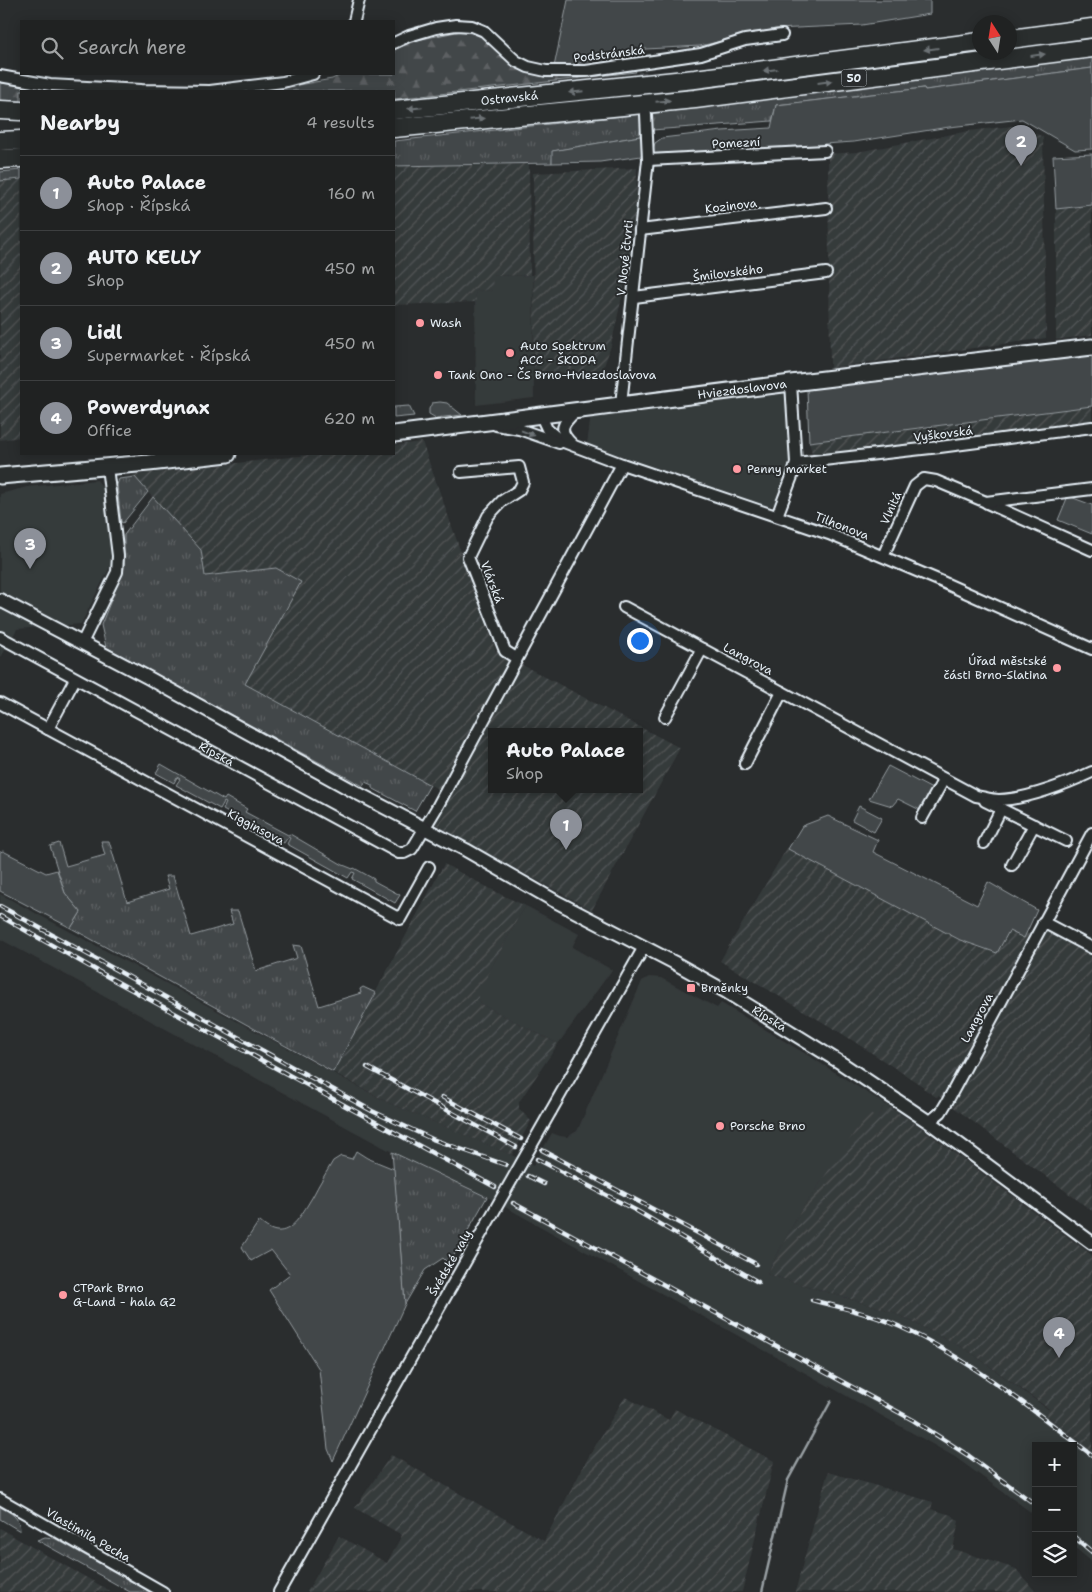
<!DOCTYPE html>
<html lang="en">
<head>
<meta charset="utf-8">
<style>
	:root { --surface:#202222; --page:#2d2f2f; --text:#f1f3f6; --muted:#a2a4a5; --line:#3d3f40; --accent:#8c9099 }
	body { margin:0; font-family:"Shantell Sans",sans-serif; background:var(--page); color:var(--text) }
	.controls { position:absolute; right:15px; bottom:15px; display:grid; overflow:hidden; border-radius:0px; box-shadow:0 2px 12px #0003 }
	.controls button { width:45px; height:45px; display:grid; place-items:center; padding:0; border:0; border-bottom:1px solid var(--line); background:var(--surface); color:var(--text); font:25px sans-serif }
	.compass { position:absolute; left:972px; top:15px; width:45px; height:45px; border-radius:50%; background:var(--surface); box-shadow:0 2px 12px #0003; rotate:348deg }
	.you { position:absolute; left:639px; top:640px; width:18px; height:18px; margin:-12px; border:4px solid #fff; border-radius:50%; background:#1a73e8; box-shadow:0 0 0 8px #1a73e833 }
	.badge { display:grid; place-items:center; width:32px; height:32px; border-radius:50%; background:var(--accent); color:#fff; font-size:16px; font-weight:700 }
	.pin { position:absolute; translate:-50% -41px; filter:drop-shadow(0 1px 2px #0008) }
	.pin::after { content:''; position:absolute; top:26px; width:18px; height:15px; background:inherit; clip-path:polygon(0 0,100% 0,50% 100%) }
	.popup { position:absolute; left:488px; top:728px; width:155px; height:65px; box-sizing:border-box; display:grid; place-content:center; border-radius:0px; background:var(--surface); filter:drop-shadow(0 1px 4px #0005); font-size:16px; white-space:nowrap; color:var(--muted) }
	.popup b { font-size:19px; color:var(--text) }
	.popup::after { content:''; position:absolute; left:50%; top:100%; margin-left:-10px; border:10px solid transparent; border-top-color:var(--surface) }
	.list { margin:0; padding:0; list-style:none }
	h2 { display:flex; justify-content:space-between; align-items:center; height:65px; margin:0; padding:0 20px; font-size:21px }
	h2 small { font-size:16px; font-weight:400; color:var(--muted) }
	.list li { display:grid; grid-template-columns:32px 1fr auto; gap:15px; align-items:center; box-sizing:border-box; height:75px; padding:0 20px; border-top:1px solid var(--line) }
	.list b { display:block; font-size:19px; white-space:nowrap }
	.list p { margin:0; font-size:16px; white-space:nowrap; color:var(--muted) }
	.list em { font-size:16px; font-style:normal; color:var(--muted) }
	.icon { flex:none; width:28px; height:28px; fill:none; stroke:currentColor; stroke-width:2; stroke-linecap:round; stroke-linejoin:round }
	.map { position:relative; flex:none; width:1092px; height:1592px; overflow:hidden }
	.search { position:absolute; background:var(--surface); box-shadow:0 2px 12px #0003; left:20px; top:20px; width:375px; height:55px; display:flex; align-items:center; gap:12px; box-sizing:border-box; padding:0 18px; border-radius:0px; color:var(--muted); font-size:19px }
	.panel { position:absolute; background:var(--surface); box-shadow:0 2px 12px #0003; left:20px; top:90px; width:375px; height:365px; border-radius:0px }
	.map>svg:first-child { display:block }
	.built { fill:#363a3b }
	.industrial { fill:url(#industrial-furrows); fill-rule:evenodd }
	.grass { fill:url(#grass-tufts); stroke:#959ca0 }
	.forest { fill:url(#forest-firs); stroke:#959ca0 }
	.green { fill:#424648; stroke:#959ca0 }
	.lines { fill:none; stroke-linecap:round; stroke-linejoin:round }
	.stream { stroke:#989fa3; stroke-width:2.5 }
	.pedestrian-tunnel { stroke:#464a4c; stroke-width:8; stroke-dasharray:8 4; stroke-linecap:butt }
	.minor-casing { stroke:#e8f1f8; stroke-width:14 }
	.tertiary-casing { stroke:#e8f1f8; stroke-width:16 }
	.secondary-casing { stroke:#e8f1f8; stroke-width:19 }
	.trunk-casing { stroke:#e8f1f8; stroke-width:21 }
	.minor { stroke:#2a2d2e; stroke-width:10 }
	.tertiary { stroke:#2a2d2e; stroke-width:12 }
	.secondary { stroke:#2a2d2e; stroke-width:15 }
	.trunk { stroke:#2a2d2e; stroke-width:18 }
	.rail-casing { stroke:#e8f1f8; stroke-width:4.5 }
	.rail { stroke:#2a2d2e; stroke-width:2.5; stroke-dasharray:8; stroke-linecap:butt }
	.minor-bridge-casing { stroke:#e8f1f8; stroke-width:14; stroke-linecap:butt }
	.minor-bridge { stroke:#2a2d2e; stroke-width:10 }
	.oneway { fill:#6c7275 }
	.poi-dot { fill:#ff9aa2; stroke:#2a2d2e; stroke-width:2 }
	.labels { text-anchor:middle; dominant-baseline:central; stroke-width:4; stroke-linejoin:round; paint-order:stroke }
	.shield { fill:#2a2d2e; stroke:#afb6bb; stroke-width:1 }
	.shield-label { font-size:11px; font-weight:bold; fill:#e8f1f8 }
	.street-label { font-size:12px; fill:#e8f1f8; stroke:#2a2d2e }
	.poi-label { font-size:12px; fill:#e8f1f8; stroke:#2a2d2e; text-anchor:start }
</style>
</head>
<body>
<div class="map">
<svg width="1092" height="1592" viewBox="0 0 1092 1592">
	<defs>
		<pattern id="industrial-furrows" width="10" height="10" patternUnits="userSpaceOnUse" patternTransform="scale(1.25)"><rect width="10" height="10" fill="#363a3b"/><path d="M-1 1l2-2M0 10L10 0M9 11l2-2" fill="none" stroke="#535758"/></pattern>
		<pattern id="grass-tufts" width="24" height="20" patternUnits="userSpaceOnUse" patternTransform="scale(1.25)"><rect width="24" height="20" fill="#424648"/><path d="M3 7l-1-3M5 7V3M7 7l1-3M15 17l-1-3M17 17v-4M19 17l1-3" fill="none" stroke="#5d6163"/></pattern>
		<pattern id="forest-firs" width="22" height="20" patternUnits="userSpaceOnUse" patternTransform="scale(1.25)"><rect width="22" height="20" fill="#424648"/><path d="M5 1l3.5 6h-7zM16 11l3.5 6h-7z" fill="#5d6163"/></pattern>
	</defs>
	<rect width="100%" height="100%" fill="#2a2d2e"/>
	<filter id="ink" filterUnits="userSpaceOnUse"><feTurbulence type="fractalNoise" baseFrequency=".02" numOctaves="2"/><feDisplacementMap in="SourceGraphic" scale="10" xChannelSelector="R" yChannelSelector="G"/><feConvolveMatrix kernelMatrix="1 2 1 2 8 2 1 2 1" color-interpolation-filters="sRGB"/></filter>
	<g filter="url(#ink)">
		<path class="built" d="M533 275 534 398 476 405 475 291 492 290V276Z
			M782 391 785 393 787 399 792 461 777 502 770 507 587 444 591 414Z
			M97 480 103 488 111 551 110 567 81 624 17 629 0 659V494L27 487Z
			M0 894 389 1103 508 1153 533 1166 552 1133 560 1136 567 1137 577 1131 579 1127 642 981 649 977 661 978 717 1008 721 1003 806 1054 885 1104 877 1119 861 1125 799 1214 767 1274 891 1311 969 1351 1049 1410 1046 1415 1078 1440 1092 1454V1562L1073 1546V1446H1036V1516L955 1457 836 1390 487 1197 392 1152 0 939Z
			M526 906 579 934 572 947 612 970 558 1044 481 1004 477 994 518 918Z"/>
		<path class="industrial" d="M1012 126 1027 129 1043 137 1046 338 830 368 828 154 857 152 969 131Z
			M529 164 530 275 492 276 493 290 475 291 476 302 394 305V166Z
			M637 168 636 234 611 346 602 372 534 373 533 173Z
			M21 179V437L0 440V181Z
			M1092 205V335L1056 340V209Z
			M1092 406V432L815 464 809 442Z
			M422 442 496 651 680 748 592 910 457 837 434 823 447 794 245 684 276 568 205 576 201 550 132 475 317 454H394V445ZM492 731H640V789H492Z
			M787 848 960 940 979 948 994 951 1009 930 1024 937 1026 933 1040 940 1046 930 1092 954V1211L947 1102 939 1096 936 1097 923 1088 924 1087 841 1033 720 961Z
			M444 864 504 896 526 906 518 918 478 994 481 1004 558 1044 519 1102V1109L531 1121 512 1155 389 1103 333 1072Z
			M885 1104 916 1124 1092 1255V1454L1078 1440 1046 1415 1049 1409 969 1351 891 1311 767 1274 799 1214 860 1124 868 1113 877 1118Z
			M625 1397 669 1420 675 1409 774 1461 742 1592H307L339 1536 387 1563 402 1535 355 1508 391 1455 544 1541 589 1456Z
			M828 1472 933 1502 931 1509 951 1515 959 1521 953 1549 1016 1569 1036 1592H795Z
			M0 1528 16 1538 112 1592H0Z"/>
		<path class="grass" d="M1092 56V68L925 90 924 88 776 105 772 121 652 130 650 114Z
			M642 114 640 136 553 151 552 163 394 166V141Z
			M21 170V179L0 181V172Z
			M440 402 447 403 462 415 436 418 429 414V409L432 403Z
			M409 406 414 416 394 418V407Z
			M135 477 148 492 123 523 121 522 117 485 119 479Z
			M153 497 201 550 205 576 276 568 301 582 245 684 430 785 415 811 372 788V785L365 782 363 786 106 647 101 625 124 568V535Z
			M101 841H109L127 902 169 889 165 876H173L191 936 233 924 229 911H238L256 971 297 958 293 945 301 946 319 1006 361 993 360 989 363 987 376 993 333 1072 71 928 81 912 65 893 50 846 59 843 66 866 105 855Z
			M392 1152 487 1197 449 1264 443 1258 425 1270 405 1304Z
			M0 1507C11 1513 20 1517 20 1531L0 1519Z
			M45 1537 54 1538 150 1592H130L37 1540Z"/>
		<path class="forest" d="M461 31 484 35 544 75 634 69 636 72 394 99V91H264L332 79 343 74H394V50L412 41Z
			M0 83 79 91H21V101H0Z"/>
		<path class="green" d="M568 0H930V14L862 25 775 29 700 46 646 49 570 65V68L554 67Z
			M1092 68V149L1075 150 1022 119 949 127 854 142 824 144V148L651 156 655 143 662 138 722 131 771 128 776 105 924 88 925 90Z
			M640 136 643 146 641 156 600 162 552 163V151Z
			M1092 154V205L1056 209 1053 156Z
			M1092 351V406L809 442 807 389Z
			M1068 496 1092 505V534L1058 520Z
			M161 764 224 800 226 797 247 809 245 812 288 835 290 834 343 865 353 869 354 868 374 879V881L400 895 395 903 352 879 355 873 352 872 348 878 287 844 290 838 288 837 284 843 223 810 226 803 224 802 220 809 176 785 180 779 177 777 174 783 156 773Z
			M888 766 934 790 922 811 898 799 892 806 869 799Z
			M859 806 882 818 874 832 852 820Z
			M828 816 878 840 873 852 977 905 988 882 1037 910 1024 938 1009 931 997 953 960 940 788 849 802 826Z
			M3 851 46 873 57 870 65 893 81 912 71 928 0 891V852Z
			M356 1151 367 1158 394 1169 405 1304 333 1461 328 1449 319 1369 269 1290 290 1274 271 1250 251 1261 242 1247 259 1221C286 1247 300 1217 313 1196 319 1184 326 1173 333 1161L341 1156 352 1159Z"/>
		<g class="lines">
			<path class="stream" d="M762 1592 788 1480 831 1401"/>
			<path class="pedestrian-tunnel" d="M642 72 645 105"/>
			<defs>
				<g id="minor">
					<path d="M354 21 359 0"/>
					<path d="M394 43 409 36 436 28 456 25 472 26 484 31 516 61 528 67 546 71H586L701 54 745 40 782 35"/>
					<path d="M0 76 50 85 142 90 210 91 283 82 313 74"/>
					<path d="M648 160 825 151"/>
					<path d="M640 230 826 208"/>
					<path d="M634 297 826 273"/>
					<path d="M621 404 648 160 646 114"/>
					<path d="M541 416 547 429 561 441 622 464 829 534 938 580 1092 649"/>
					<path d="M496 425 519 429 559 443"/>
					<path d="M572 444C556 429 564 423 576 411"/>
					<path d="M796 463 940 447 1092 427"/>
					<path d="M461 472 519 467 523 482 519 490 502 501 488 516 468 557 505 651 516 658"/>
					<path d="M987 503 1092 550"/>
					<path d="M777 516 793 474 796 463 791 383"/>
					<path d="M883 556 915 486 924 479 936 481 986 502 1092 489"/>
					<path d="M624 607 976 796C983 797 991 800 999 800 1027 799 1066 784 1092 772"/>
					<path id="s1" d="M0 637 399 853H404L412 849 436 809 622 464"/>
					<path d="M82 643 117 572 118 556 107 467"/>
					<path d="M75 679 48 729 400 919 429 867"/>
					<path d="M0 703 48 729"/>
					<path d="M665 717 702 649"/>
					<path d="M745 764 782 692"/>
					<path d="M985 801 1066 841"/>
					<path d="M922 818 944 779"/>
					<path d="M984 843 1001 809"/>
					<path d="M1012 865 1034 825"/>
					<path d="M1043 922 1092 948"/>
					<path d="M551 1111 644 947"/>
					<path d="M929 1122 941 1112 947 1102 1092 833"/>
					<path d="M0 1499 163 1592"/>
					<path d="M279 1592 451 1287"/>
				</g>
				<g id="tertiary">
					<path id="s2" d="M0 600 147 677 359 794 466 850 555 901 673 962 725 991 841 1063 929 1122 1092 1243"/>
				</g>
				<g id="secondary">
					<path id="s3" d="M394 434 791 383 1092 347"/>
					<path d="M0 476 149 463 228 454"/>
				</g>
				<g id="trunk">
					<path d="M1010 39 1092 28"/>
					<path d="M0 110 21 111"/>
					<path id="s4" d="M394 110 695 79 980 42"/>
					<path d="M394 128 695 99 1092 48"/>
					<path d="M0 141 21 140"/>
					<path d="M0 159 21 158"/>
				</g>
			</defs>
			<use href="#minor" class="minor-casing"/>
			<use href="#tertiary" class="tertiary-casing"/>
			<use href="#secondary" class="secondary-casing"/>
			<use href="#trunk" class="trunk-casing"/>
			<use href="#minor" class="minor"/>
			<use href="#tertiary" class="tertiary"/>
			<use href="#secondary" class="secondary"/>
			<use href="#trunk" class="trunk"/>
			<defs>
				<path id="rail" d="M0 906 372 1111 432 1139 506 1165
					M0 916 110 978 495 1187
					M367 1067 516 1147
					M442 1097 521 1139
					M542 1150 756 1264
					M537 1159 637 1211 758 1282
					M528 1176 544 1184
					M513 1203 913 1420 969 1456 1036 1505
					M812 1300C837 1307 864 1312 889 1322 961 1352 1030 1408 1092 1455
					M1073 1536 1092 1552"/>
			</defs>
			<use href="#rail" class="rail-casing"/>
			<use href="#rail" class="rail"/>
			<defs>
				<path id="minor-bridge" d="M451 1287 551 1111"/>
			</defs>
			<use href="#minor-bridge" class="minor-bridge-casing"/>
			<use href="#minor-bridge" class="minor-bridge"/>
		</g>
		<defs><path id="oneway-solid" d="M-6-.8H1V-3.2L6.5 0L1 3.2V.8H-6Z" transform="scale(1.25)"/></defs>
		<g class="oneway">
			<use href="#oneway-solid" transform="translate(931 49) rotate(173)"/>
			<use href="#oneway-solid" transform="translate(1038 55) rotate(-7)"/>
			<use href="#oneway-solid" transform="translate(770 70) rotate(173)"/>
			<use href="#oneway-solid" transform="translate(825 82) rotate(-7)"/>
			<use href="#oneway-solid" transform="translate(576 92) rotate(174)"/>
			<use href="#oneway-solid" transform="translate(663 101) rotate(-5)"/>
			<use href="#oneway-solid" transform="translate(415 108) rotate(174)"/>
			<use href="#oneway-solid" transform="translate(477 119) rotate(-6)"/>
			<use href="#oneway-solid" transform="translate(528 433) rotate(21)"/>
		</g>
	</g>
	<g class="poi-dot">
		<circle cx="420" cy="323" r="5"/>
		<circle cx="510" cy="353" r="5"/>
		<circle cx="438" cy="375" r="5"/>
		<circle cx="737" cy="469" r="5"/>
		<circle cx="1057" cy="668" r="5"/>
		<rect x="686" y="983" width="10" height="10" rx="2.5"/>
		<circle cx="720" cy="1126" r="5"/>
		<circle cx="63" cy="1295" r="5"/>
	</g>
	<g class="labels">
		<rect class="shield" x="841.5" y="69.5" width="25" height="17" rx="4"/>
		<g class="shield-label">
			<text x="854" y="78">50</text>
		</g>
		<g class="street-label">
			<text transform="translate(609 54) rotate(-7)">Podstránská</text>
			<text stroke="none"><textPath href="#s4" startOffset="116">Ostravská</textPath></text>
			<text transform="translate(736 143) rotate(-3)">Pomezní</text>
			<text transform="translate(731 206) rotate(-7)">Kozinova</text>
			<text transform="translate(625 258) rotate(-84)">V Nové čtvrti</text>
			<text transform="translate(728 273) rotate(-7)">Šmilovského</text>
			<text stroke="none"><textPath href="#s3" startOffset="351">Hviezdoslavova</textPath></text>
			<text transform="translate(943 434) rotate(-7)">Vyškovská</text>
			<text transform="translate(891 508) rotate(-66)">Vlnitá</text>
			<text transform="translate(842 526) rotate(21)">Tilhonova</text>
			<text transform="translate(492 582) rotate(69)">Vlárská</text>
			<text transform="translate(748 659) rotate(28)">Langrova</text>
			<text stroke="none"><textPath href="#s1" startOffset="246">Řípská</textPath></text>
			<text transform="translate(256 827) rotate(28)">Kigginsova</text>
			<text transform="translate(977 1018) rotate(-62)">Langrova</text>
			<text stroke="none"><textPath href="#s2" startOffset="876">Řípská</textPath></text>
			<text transform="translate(450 1263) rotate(-60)">Švédské valy</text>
			<text transform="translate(88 1535) rotate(30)">Vlastimila Pecha</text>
		</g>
		<g class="poi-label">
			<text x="430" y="323">Wash</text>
			<text x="520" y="346">Auto Spektrum<tspan x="520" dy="14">ACC - ŠKODA</tspan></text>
			<text x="448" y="375">Tank Ono - ČS Brno-Hviezdoslavova</text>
			<text x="747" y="469">Penny market</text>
			<text x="1047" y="661" text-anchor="end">Úřad městské<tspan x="1047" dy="14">části Brno-Slatina</tspan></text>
			<text x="701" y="988">Brněnky</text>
			<text x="730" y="1126">Porsche Brno</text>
			<text x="73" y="1288">CTPark Brno<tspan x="73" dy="14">G-Land - hala G2</tspan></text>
		</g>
	</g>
</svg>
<div class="controls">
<button>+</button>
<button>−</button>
<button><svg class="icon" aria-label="layers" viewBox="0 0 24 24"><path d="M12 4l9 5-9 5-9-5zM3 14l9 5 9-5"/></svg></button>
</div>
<svg class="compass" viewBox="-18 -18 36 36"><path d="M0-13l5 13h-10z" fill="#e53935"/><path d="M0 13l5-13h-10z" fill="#a2a4a5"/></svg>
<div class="you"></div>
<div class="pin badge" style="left:566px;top:850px">1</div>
<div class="popup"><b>Auto Palace</b>Shop</div>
<div class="pin badge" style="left:1021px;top:166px">2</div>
<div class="pin badge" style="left:30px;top:569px">3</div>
<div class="pin badge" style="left:1059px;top:1358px">4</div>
<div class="search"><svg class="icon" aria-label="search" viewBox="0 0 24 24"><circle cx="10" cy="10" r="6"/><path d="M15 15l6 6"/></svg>Search here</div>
<section class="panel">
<h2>Nearby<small>4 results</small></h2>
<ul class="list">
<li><span class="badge">1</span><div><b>Auto Palace</b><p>Shop · Řípská</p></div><em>160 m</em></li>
<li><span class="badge">2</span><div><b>AUTO KELLY</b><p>Shop</p></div><em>450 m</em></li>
<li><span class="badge">3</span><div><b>Lidl</b><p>Supermarket · Řípská</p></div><em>450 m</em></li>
<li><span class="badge">4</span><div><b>Powerdynax</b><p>Office</p></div><em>620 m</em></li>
</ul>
</section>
</div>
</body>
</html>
